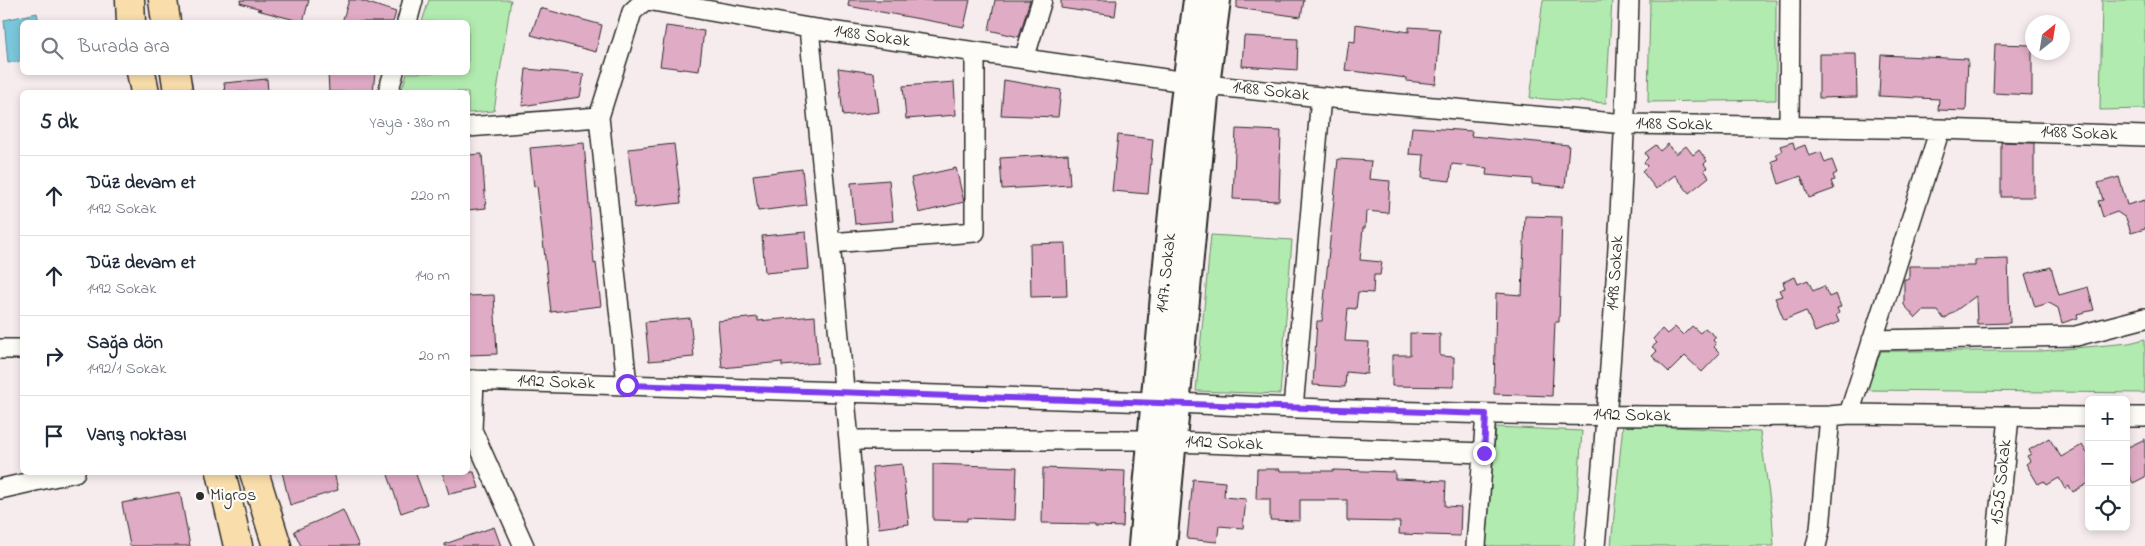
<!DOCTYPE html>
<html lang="tr">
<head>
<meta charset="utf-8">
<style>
	:root { --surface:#fff; --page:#f2f2f3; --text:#1f2937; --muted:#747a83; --line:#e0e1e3 }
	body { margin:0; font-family:"Indie Flower",sans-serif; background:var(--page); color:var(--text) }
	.controls { position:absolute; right:15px; bottom:15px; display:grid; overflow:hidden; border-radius:8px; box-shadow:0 2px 8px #0003 }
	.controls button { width:45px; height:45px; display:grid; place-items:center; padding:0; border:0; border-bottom:1px solid var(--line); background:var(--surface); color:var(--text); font:25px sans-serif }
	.compass { position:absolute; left:2025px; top:15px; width:45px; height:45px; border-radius:50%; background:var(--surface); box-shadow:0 2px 8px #0003; rotate:30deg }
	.stop { position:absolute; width:15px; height:15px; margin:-11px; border:4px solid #7c3aed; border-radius:50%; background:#fff }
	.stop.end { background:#7c3aed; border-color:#fff; box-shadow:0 1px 5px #0008 }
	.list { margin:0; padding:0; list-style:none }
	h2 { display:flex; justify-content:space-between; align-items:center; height:65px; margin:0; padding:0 20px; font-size:21px }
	h2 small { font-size:16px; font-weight:400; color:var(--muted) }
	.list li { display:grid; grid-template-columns:32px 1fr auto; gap:15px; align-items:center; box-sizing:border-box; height:80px; padding:0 20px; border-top:1px solid var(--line) }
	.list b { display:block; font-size:19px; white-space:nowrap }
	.list p { margin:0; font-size:16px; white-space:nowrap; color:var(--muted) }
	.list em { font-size:16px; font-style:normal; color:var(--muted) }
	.icon { flex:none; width:28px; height:28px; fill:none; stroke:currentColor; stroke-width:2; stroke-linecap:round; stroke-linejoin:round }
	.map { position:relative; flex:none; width:2145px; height:546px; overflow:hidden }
	.search { position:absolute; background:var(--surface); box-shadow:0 2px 8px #0003; left:20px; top:20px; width:450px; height:55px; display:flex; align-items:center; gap:12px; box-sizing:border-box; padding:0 18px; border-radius:8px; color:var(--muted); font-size:19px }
	.panel { position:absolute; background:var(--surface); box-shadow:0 2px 8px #0003; left:20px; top:90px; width:450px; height:385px; border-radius:8px }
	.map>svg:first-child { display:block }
	.green { fill:#b1ebaf; stroke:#6e8b6d }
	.water { fill:#7ac6da; stroke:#5a8894 }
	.building { fill:#e0abc5; stroke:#2b2b2b }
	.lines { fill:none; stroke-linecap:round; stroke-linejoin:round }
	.street-casing { stroke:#2b2b2b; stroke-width:22 }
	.secondary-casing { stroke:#2b2b2b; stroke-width:30 }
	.primary-casing { stroke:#2b2b2b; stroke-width:31 }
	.street { stroke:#fdfcf7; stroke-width:19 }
	.secondary { stroke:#fdfcf7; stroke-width:26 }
	.primary { stroke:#f9deab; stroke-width:28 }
	.route { stroke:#7c3aed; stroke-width:6 }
	.poi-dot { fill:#2b2b2b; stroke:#fdfcf7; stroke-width:2 }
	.labels { text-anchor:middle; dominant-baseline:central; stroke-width:4.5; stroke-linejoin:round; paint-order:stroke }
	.street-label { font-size:18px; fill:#2b2b2b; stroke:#fdfcf7 }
	.poi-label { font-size:18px; fill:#2b2b2b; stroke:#fdfcf7; text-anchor:start }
</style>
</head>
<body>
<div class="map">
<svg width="2145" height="546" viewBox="0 0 2145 546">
	<rect width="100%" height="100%" fill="#f7eced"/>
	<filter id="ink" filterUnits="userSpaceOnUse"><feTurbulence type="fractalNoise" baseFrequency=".02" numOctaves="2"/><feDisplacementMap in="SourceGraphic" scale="10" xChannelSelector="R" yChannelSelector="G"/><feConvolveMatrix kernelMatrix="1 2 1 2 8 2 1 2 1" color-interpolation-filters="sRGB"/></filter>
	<g filter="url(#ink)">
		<path class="green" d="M429 0H511L494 111 468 113V92H401L407 73 468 72V22H422Z
			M1543 0H1612L1606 103 1530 98Z
			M1650 0H1776V100L1648 102Z
			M2102 0H2145V109L2100 110Z
			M1211 235 1292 240 1280 394 1196 391Z
			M2145 339V393L1867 390 1881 351H2042L2129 343Z
			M1623 424 1760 432 1772 515 1774 546H1611Z
			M1496 427 1582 431 1574 546H1486Z"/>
		<path class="water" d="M37 13 39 22H22V61L8 63 4 20Z"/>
		<path class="building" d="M241 0H309L303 22 257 10 261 9 240 3Z
			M349 0H359L396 12 393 22H342Z
			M849 0H970L964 27 848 6Z
			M995 0H1030L1019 37 989 30Z
			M1061 0H1117L1115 16 1061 8Z
			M1237 0H1304L1301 17 1237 8Z
			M540 8 602 25 596 52 531 35Z
			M1356 24 1409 32V27L1440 29 1436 84 1406 81V78L1345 70 1349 41 1355 42Z
			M666 26 704 31 699 71 660 66Z
			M1244 36 1298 39 1297 70 1242 66Z
			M1995 44 2032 45V95L1993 93Z
			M1819 54H1856L1857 97 1819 98Z
			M1881 55 1968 59 1966 111 1938 110 1939 99 1879 96Z
			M838 68 874 73 879 112 843 116Z
			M526 69 584 74 580 97 522 106Z
			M328 72H375L373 92H329Z
			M267 79 268 92H225L224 83Z
			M1004 80 1061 90 1058 117 1001 115Z
			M954 82 956 115 906 119 903 86Z
			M1412 127 1472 131 1471 136 1569 145 1565 187 1532 184V179L1486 175 1487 168 1452 164 1450 181 1422 178 1424 155 1409 154Z
			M1236 129 1281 131 1279 201 1233 199Z
			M1118 135 1153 139 1148 194 1112 191Z
			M1793 142 1795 149 1805 145 1809 156 1821 152 1825 163 1832 160 1837 173 1833 175 1835 180 1831 181 1834 189 1809 198 1801 176 1779 184 1772 161 1778 159 1776 154 1782 151 1780 146Z
			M2001 142 2034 143V197H2001Z
			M584 143 594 264 596 263 601 306 551 312 537 186 534 187 530 148Z
			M674 144 681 203 635 208 628 149Z
			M1668 144 1676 154 1686 146 1693 155 1699 150 1707 161 1704 164 1707 168 1704 170 1709 177 1689 193 1675 175 1656 189 1642 171 1647 166 1644 162 1648 158 1645 153 1656 145 1660 151Z
			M482 154 486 208 468 210V155Z
			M1068 154 1070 185 1002 189 1000 158Z
			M1338 159 1371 161 1369 179 1390 181 1388 213 1366 211 1365 228H1363L1360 260 1382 262 1380 275H1374L1373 293 1358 292 1356 309 1348 308 1345 341 1369 342 1367 374 1346 372 1345 387 1313 385 1317 321H1322Z
			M956 168 964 202 919 213 911 178Z
			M802 169 806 205 758 211 753 175Z
			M2119 177 2127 205 2145 200V229L2131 233 2126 218 2117 212 2103 217 2098 201 2103 200 2098 183Z
			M889 180 893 221 855 224 851 183Z
			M1525 216 1562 217 1559 322H1555L1552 396 1494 394 1496 293 1522 295Z
			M806 232 809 269 765 273 762 236Z
			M1065 243 1067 296 1031 297 1030 244Z
			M2008 259 2010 323 1977 324 1976 296 1944 319 1938 311H1923L1916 318 1904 305V279H1909V266H1975V260Z
			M2051 267 2059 295 2088 287 2094 310 2077 314 2078 318 2062 323 2058 308 2049 303 2035 307 2025 274Z
			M1795 277 1798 284 1808 280 1813 291 1824 286 1829 297 1836 294 1841 307 1837 308 1839 313 1836 315 1839 322 1815 332 1806 311 1784 320 1775 298 1782 296 1779 290 1785 288 1783 282Z
			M494 295 497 354 468 355V296Z
			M815 316 818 363 782 366V362L722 368 718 321 758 317V321Z
			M690 318 694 357 649 361 645 322Z
			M1692 326 1700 333 1705 328 1716 337 1713 340 1716 344 1714 347 1720 353 1702 372 1685 356 1669 372 1652 356 1657 351 1652 347 1657 343 1653 339 1662 329 1667 334 1675 327 1683 335Z
			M1410 333 1440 334V356L1454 357V387L1392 386V355H1410Z
			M2049 438 2061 457 2082 445 2089 456V483L2073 492 2069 486 2065 489 2059 478 2047 485 2044 481 2038 484 2026 464 2030 461 2027 456 2031 454 2029 450Z
			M2145 439V477L2133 483 2126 470V448Z
			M902 464 909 524 879 528 872 467Z
			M933 464 1017 467 1015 520 967 518V521L933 520Z
			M1043 468 1125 471 1123 527 1095 526V524L1042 523Z
			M1257 469H1280V471H1334V470L1395 472V479L1446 481 1445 506 1461 507 1460 536 1399 534 1400 522 1347 521V500H1300V521L1270 520V499H1256Z
			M282 472H334L338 490 290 505Z
			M387 472H415L427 504 401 513Z
			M442 472H474L479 488 449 494Z
			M1193 479 1225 482 1224 497 1246 499 1243 528 1219 526 1217 542 1187 539Z
			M180 492 190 546H130L122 503Z
			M343 510 359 546H301L294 531Z
			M494 527 501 546H445V544Z"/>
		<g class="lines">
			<defs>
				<path id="street" d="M647 0 809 28 1186 82
					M407 22 413 0
					M809 28 849 440 857 546
					M1024 59 1042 0
					M1206 85 1321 97 1626 124 1940 129 2145 136
					M388 92 394 72
					M468 127 599 117
					M1789 127 1790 0
					M830 243 975 232V52
					M1872 340 2076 336 2145 318
					M0 349H22
					M468 380 1154 402
					M474 380 472 430 524 546
					M627 385 599 117 632 12 645 0
					M1176 403C1394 413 1612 418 1830 416L1849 414 2089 417
					M1293 408 1321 97
					M1849 414 1940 129
					M2126 417H2145
					M849 440H1151
					M1174 442 1484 453
					M0 489 75 472
					M1476 546 1486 414
					M1595 546C1612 364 1624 182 1629 0
					M1816 546 1820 529 1830 416
					M1996 546 2009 417"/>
				<path id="secondary" d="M1142 546C1158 364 1172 181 1197 0
					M1163 546 1206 85 1217 0"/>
				<path id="primary" d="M130 0 131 22
					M163 0 166 22
					M141 72 145 92
					M175 72 178 92
					M221 472 238 546
					M254 472 277 546"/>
			</defs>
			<use href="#street" class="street-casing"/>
			<use href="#secondary" class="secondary-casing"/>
			<use href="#primary" class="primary-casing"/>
			<use href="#street" class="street"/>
			<use href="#secondary" class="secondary"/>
			<use href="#primary" class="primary"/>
		</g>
	</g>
	<g class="lines" filter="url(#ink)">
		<path class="route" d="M627 385 1486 414 1484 453"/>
	</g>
	<circle class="poi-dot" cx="200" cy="496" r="5"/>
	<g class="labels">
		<g class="street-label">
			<text transform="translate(872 37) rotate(8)">1488 Sokak</text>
			<text transform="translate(1271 92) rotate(6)">1488 Sokak</text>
			<text transform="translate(1674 125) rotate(1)">1488 Sokak</text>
			<text transform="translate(2079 134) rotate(2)">1488 Sokak</text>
			<text transform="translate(1167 273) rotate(-84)">1497. Sokak</text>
			<text transform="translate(1616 273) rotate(-86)">1498 Sokak</text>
			<text transform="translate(556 383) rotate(2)">1492 Sokak</text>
			<text transform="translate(1632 416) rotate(1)">1492 Sokak</text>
			<text transform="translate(1224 444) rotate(2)">1492 Sokak</text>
			<text transform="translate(2002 482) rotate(-84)">1525 Sokak</text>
		</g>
		<g class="poi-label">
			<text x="210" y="496">Migros</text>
		</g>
	</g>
</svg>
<div class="controls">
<button>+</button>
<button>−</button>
<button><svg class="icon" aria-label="locate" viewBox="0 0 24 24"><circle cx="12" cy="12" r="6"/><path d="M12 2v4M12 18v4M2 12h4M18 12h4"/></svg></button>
</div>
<svg class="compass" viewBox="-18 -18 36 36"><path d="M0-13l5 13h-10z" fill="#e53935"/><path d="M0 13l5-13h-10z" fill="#747a83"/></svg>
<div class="stop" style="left:627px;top:385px"></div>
<div class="stop end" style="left:1484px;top:453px"></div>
<div class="search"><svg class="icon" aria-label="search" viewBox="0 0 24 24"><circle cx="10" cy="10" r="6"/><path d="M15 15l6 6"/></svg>Burada ara</div>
<section class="panel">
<h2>5 dk<small>Yaya · 380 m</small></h2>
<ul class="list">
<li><svg class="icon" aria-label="ahead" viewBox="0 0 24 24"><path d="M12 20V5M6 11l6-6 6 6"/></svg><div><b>Düz devam et</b><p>1492 Sokak</p></div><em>220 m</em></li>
<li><svg class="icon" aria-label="ahead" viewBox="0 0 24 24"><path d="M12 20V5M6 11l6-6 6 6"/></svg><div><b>Düz devam et</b><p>1492 Sokak</p></div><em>140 m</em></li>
<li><svg class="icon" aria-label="right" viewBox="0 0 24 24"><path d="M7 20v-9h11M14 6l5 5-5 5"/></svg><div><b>Sağa dön</b><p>1492/1 Sokak</p></div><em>20 m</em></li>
<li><svg class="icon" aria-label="arrive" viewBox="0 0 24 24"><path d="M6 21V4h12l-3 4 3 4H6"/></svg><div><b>Varış noktası</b></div></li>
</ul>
</section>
</div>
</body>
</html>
